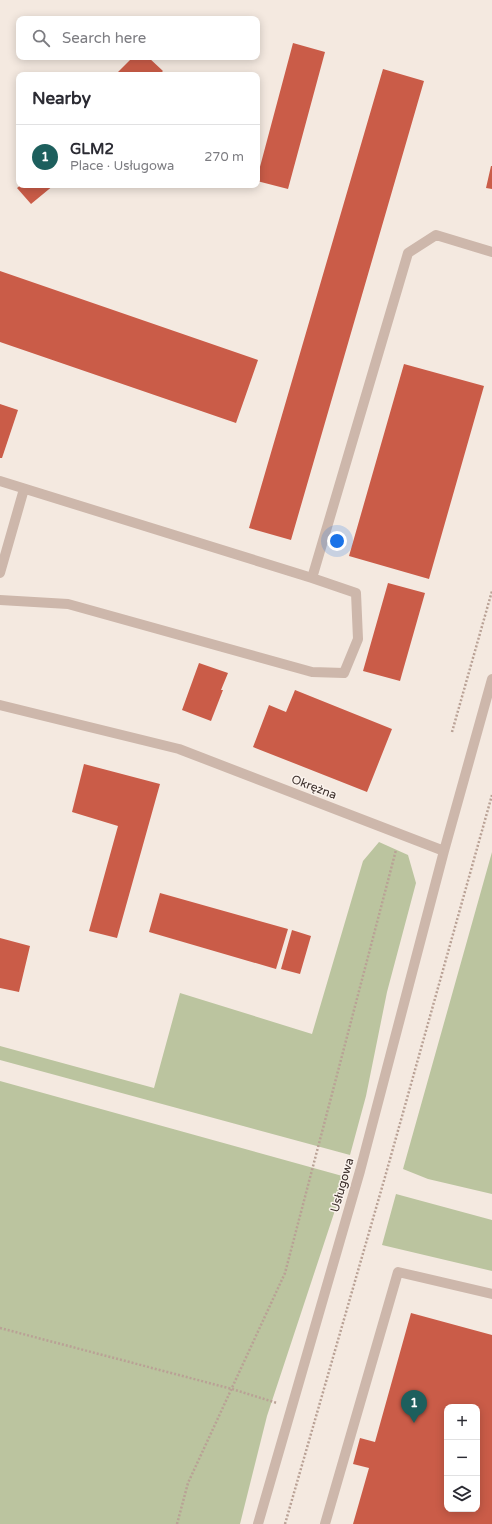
<!DOCTYPE html>
<html lang="en">
<head>
<meta charset="utf-8">
<style>
	:root { --surface:#fff; --page:#f2f2f3; --text:#2b2b33; --muted:#7c7c81; --line:#e1e1e2; --accent:#1d5f5d }
	body { margin:0; font-family:"Varela Round",sans-serif; background:var(--page); color:var(--text) }
	.controls { position:absolute; right:12px; bottom:12px; display:grid; overflow:hidden; border-radius:8px; box-shadow:0 2px 10px #0003 }
	.controls button { width:36px; height:36px; display:grid; place-items:center; padding:0; border:0; border-bottom:1px solid var(--line); background:var(--surface); color:var(--text); font:20px sans-serif }
	.you { position:absolute; left:337px; top:541px; width:14px; height:14px; margin:-10px; border:3px solid #fff; border-radius:50%; background:#1a73e8; box-shadow:0 0 0 6px #1a73e833 }
	.badge { display:grid; place-items:center; width:26px; height:26px; border-radius:50%; background:var(--accent); color:#fff; font-size:13px; font-weight:700 }
	.pin { position:absolute; translate:-50% -33px; filter:drop-shadow(0 1px 2px #0008) }
	.pin::after { content:''; position:absolute; top:21px; width:14px; height:12px; background:inherit; clip-path:polygon(0 0,100% 0,50% 100%) }
	.list { margin:0; padding:0; list-style:none }
	h2 { display:flex; justify-content:space-between; align-items:center; height:52px; margin:0; padding:0 16px; font-size:17px }
	h2 small { font-size:13px; font-weight:400; color:var(--muted) }
	.list li { display:grid; grid-template-columns:26px 1fr auto; gap:12px; align-items:center; box-sizing:border-box; height:64px; padding:0 16px; border-top:1px solid var(--line) }
	.list b { display:block; font-size:15px; white-space:nowrap }
	.list p { margin:0; font-size:13px; white-space:nowrap; color:var(--muted) }
	.list em { font-size:13px; font-style:normal; color:var(--muted) }
	.icon { flex:none; width:22px; height:22px; fill:none; stroke:currentColor; stroke-width:2; stroke-linecap:round; stroke-linejoin:round }
	.map { position:relative; flex:none; width:492px; height:1524px; overflow:hidden }
	.search { position:absolute; background:var(--surface); box-shadow:0 2px 10px #0003; left:16px; top:16px; width:244px; height:44px; display:flex; align-items:center; gap:10px; box-sizing:border-box; padding:0 14px; border-radius:8px; color:var(--muted); font-size:15px }
	.panel { position:absolute; background:var(--surface); box-shadow:0 2px 10px #0003; left:16px; top:72px; width:244px; height:116px; border-radius:8px }
	.map>svg:first-child { display:block }
	.green { fill:#bbc49f }
	.building { fill:#ca5c48; fill-rule:evenodd }
	.lines { fill:none; stroke-linecap:round; stroke-linejoin:round }
	.path { stroke:#b9a195; stroke-width:2.5; stroke-dasharray:2 2; stroke-linecap:butt }
	.minor { stroke:#cdb7ab; stroke-width:10 }
	.labels { text-anchor:middle; dominant-baseline:central; stroke-width:3; stroke-linejoin:round; paint-order:stroke }
	.street-label { font-size:12px; fill:#3b2e2a; stroke:#fbf3ed }
</style>
</head>
<body>
<div class="map">
<svg width="492" height="1524" viewBox="0 0 492 1524">
	<rect width="100%" height="100%" fill="#f4e9e0"/>
	<path class="green" d="M379 842 408 855 416 883 387 992 366 1096 350 1155 0 1060V1046L154 1088 180 993 312 1034 363 861Z
		M492 852V1194L428 1179 403 1169Z
		M0 1081 346 1177 267 1416 240 1524H0Z
		M396 1194 492 1220V1271L382 1245Z"/>
	<path class="building" d="M293 43 325 52 288 189 257 181V178Z
		M133 57H148L163 71 159 75H115Z
		M383 69 424 81 291 540 249 528Z
		M491 166H492V189L486 188Z
		M21 185H54L31 204 17 188Z
		M0 271 258 360 236 423 0 342Z
		M404 364 484 386 429 579 349 556Z
		M0 404 18 410 2 458H0Z
		M388 583 425 593 400 681 363 671Z
		M199 663 228 673 221 690H223L211 721 182 710Z
		M295 690 392 729 367 792 253 747 269 705 286 712Z
		M84 764 160 784 117 938 89 931 118 826 72 812Z
		M160 893 288 929 276 969 149 932Z
		M292 930 311 936 300 974 281 969Z
		M0 938 30 946 19 992 0 988Z
		M411 1313 492 1335V1524H353L369 1468 353 1464 360 1438 375 1442ZM447 1407H477V1509H447Z"/>
	<g class="lines">
		<path class="path" d="M452 732 492 591
			M0 1328 232 1389 277 1403
			M177 1524 188 1483 285 1273 396 850
			M285 1524 385 1177 492 795"/>
		<path class="minor" d="M0 481 312 578
			M0 573 24 489
			M0 600 68 604 312 672 344 673 358 639 356 593 312 578 408 253 436 235 492 252
			M0 705 179 749 444 851
			M258 1524 360 1171 444 851 492 679
			M325 1524 398 1272 492 1294"/>
	</g>
	<g class="labels">
		<g class="street-label">
			<text transform="translate(314 787) rotate(21)">Okrężna</text>
			<text transform="translate(342 1185) rotate(-74)">Usługowa</text>
		</g>
	</g>
</svg>
<div class="controls">
<button>+</button>
<button>−</button>
<button><svg class="icon" aria-label="layers" viewBox="0 0 24 24"><path d="M12 4l9 5-9 5-9-5zM3 14l9 5 9-5"/></svg></button>
</div>
<div class="you"></div>
<div class="pin badge" style="left:414px;top:1423px">1</div>
<div class="search"><svg class="icon" aria-label="search" viewBox="0 0 24 24"><circle cx="10" cy="10" r="6"/><path d="M15 15l6 6"/></svg>Search here</div>
<section class="panel">
<h2>Nearby<small></small></h2>
<ul class="list">
<li><span class="badge">1</span><div><b>GLM2</b><p>Place · Usługowa</p></div><em>270 m</em></li>
</ul>
</section>
</div>
</body>
</html>
